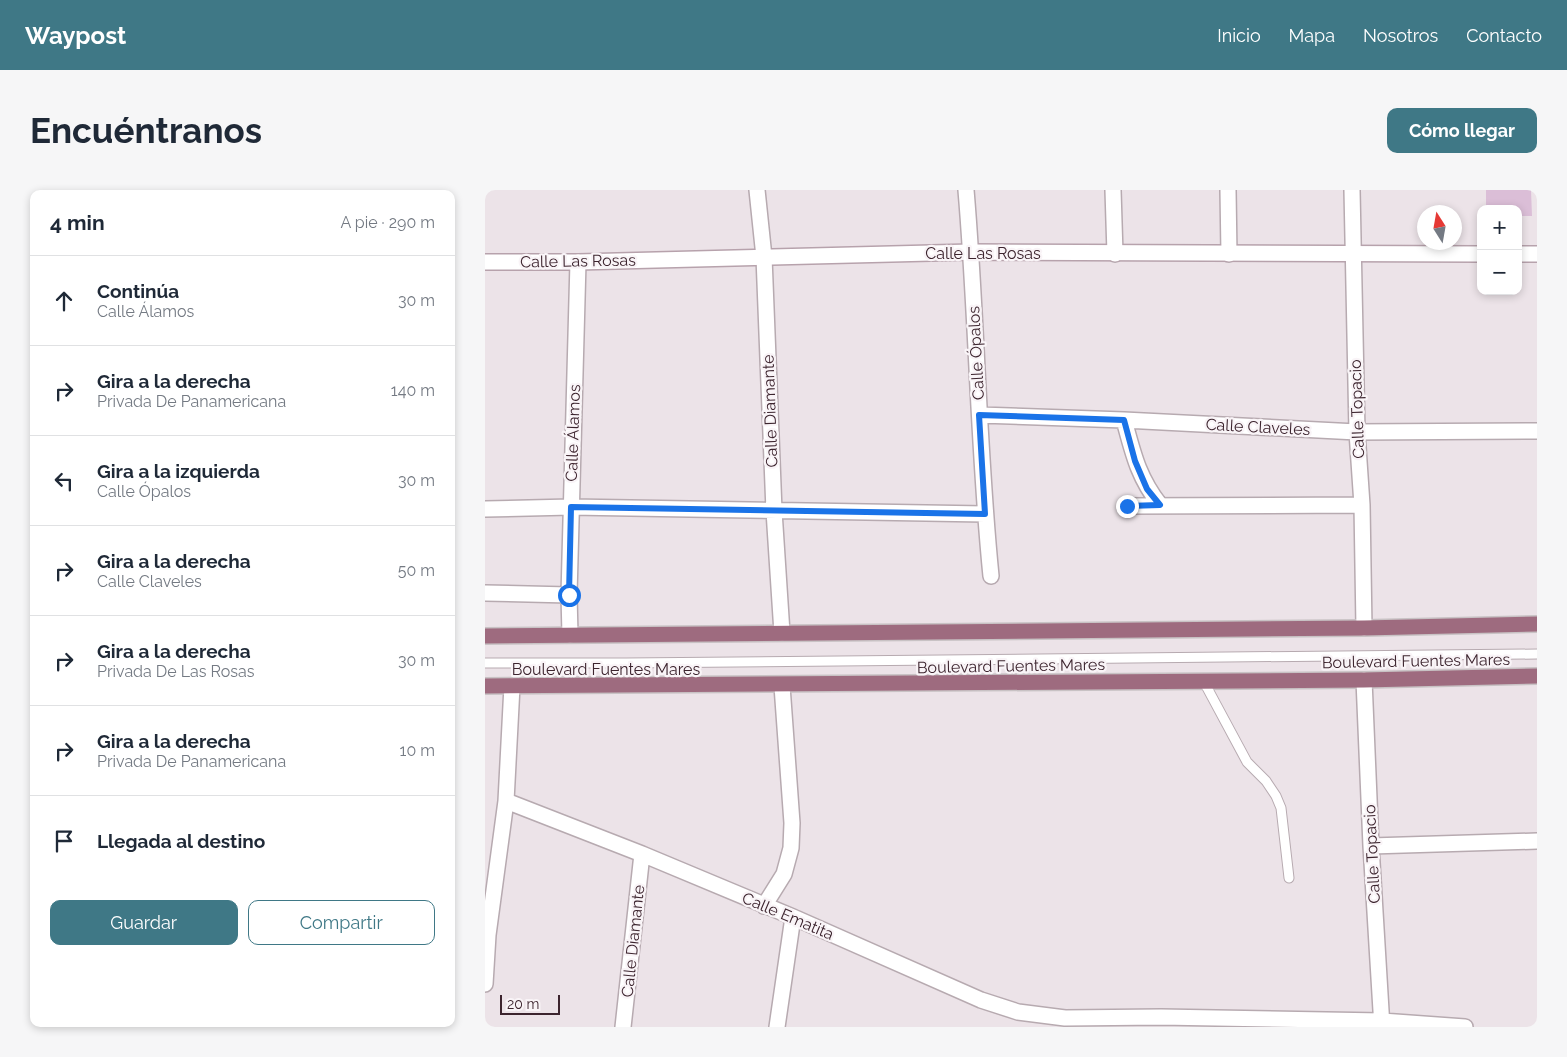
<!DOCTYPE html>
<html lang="es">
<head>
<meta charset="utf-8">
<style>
	:root { --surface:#fff; --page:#f6f6f7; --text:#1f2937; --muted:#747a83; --line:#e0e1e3; --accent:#3f7886 }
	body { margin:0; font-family:Raleway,sans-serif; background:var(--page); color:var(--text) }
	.controls { position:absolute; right:15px; top:15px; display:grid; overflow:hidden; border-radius:10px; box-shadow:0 2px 8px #0003 }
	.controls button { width:45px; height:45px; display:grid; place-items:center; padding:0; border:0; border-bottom:1px solid var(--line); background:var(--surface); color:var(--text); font:25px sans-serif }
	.compass { position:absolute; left:932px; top:15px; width:45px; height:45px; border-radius:50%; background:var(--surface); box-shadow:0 2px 8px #0003; rotate:349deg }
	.scale { position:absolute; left:15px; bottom:12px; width:60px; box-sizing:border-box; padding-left:5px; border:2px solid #3c242e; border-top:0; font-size:14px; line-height:18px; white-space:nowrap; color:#3c242e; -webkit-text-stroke:4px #f9f4f7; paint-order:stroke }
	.stop { position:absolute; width:15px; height:15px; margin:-11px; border:4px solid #1a73e8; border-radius:50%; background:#fff }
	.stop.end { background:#1a73e8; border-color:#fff; box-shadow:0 1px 5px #0008 }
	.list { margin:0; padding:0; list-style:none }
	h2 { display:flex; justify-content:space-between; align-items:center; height:65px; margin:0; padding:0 20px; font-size:21px }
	h2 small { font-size:16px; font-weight:400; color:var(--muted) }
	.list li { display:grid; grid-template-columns:32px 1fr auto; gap:15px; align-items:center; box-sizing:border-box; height:90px; padding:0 20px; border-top:1px solid var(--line) }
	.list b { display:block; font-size:19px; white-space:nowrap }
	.list p { margin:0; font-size:16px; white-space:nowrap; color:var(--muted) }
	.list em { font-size:16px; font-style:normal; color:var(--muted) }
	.actions { display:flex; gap:10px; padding:15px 20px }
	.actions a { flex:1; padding:11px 0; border:1px solid var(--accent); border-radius:10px; text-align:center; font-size:18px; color:var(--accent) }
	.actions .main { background:var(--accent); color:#fff }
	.icon { flex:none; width:28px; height:28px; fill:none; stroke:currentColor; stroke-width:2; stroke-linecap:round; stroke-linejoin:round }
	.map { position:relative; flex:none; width:1052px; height:837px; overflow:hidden; border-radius:10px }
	header { display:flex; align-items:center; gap:30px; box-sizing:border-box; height:70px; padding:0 25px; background:var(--accent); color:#fff }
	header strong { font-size:24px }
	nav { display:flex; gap:28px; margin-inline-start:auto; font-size:18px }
	.intro { display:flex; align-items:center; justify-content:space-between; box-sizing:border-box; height:120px; padding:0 30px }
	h1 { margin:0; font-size:35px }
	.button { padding:12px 22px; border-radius:10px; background:var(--accent); color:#fff; font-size:18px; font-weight:700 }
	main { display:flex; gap:30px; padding:0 30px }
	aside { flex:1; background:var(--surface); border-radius:10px; box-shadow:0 2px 8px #0003 }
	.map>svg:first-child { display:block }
	.grass { fill:#dbbed7 }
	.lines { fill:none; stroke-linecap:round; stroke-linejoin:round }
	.lane-casing { stroke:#b7aab0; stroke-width:11 }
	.street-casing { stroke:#b7aab0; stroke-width:18 }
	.secondary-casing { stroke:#b7a2ac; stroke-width:18 }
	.primary-casing { stroke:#c8c2c4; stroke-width:18 }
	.lane { stroke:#fff; stroke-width:9 }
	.street { stroke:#fff; stroke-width:15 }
	.secondary { stroke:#fff; stroke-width:15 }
	.primary { stroke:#9e6b7f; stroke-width:15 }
	.route { stroke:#1a73e8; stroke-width:6 }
	.labels { text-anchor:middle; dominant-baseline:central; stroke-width:4.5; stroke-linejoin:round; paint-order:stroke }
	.street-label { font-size:16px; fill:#3c242e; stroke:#f9f4f7 }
</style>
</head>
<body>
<header>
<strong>Waypost</strong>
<nav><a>Inicio</a><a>Mapa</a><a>Nosotros</a><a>Contacto</a></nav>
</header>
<div class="intro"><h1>Encuéntranos</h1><a class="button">Cómo llegar</a></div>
<main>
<aside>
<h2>4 min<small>A pie · 290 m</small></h2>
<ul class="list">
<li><svg class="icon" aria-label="ahead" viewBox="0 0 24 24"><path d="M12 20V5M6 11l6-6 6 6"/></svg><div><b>Continúa</b><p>Calle Álamos</p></div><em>30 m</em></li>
<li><svg class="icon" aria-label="right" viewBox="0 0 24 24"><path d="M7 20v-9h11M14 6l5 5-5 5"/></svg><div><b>Gira a la derecha</b><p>Privada De Panamericana</p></div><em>140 m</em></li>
<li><svg class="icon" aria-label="left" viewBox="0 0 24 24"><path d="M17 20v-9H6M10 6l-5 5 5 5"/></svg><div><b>Gira a la izquierda</b><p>Calle Ópalos</p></div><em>30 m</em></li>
<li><svg class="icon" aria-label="right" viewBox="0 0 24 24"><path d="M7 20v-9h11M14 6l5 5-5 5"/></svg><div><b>Gira a la derecha</b><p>Calle Claveles</p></div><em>50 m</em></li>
<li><svg class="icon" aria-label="right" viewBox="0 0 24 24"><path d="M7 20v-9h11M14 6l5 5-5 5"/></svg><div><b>Gira a la derecha</b><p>Privada De Las Rosas</p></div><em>30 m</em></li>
<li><svg class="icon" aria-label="right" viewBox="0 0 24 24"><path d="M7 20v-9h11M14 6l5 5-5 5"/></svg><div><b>Gira a la derecha</b><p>Privada De Panamericana</p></div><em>10 m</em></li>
<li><svg class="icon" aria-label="arrive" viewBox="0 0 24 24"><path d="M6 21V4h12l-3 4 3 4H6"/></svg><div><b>Llegada al destino</b></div></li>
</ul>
<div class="actions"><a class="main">Guardar</a><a>Compartir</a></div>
</aside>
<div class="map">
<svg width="1052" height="837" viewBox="0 0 1052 837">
	<rect width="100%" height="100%" fill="#ece3e8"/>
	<path class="grass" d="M1001 0H1046L1047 26H1033V19H1001Z"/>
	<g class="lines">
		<defs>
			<path id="lane" d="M0 473H141L1052 464
				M719 492 762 572 781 591 791 606 796 618 804 688"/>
			<path id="street" d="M272 0 279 67 289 321 297 443
				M481 0C492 129 493 258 506 386
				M628 0 630 64
				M743 0 744 64
				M867 0 872 242 877 315 879 438
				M495 225 639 230 872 242 1052 241
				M639 230C648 263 653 287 675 315
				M642 316 877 315
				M0 319 86 317 500 324
				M0 403 84 405
				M85 445 84 405 93 72
				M879 490 886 656 897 837
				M21 611 157 664 308 727 496 810 533 822 580 828 676 827 897 831 980 837
				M886 656 1052 651
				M279 716 299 684 306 658 307 633 297 496
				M0 794 3 745 21 611 27 496
				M138 837 157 664
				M292 837 308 727"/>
			<path id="secondary" d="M1033 64H1052
				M0 72H93L486 62 996 64"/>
			<path id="primary" d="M0 446 879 438 1052 434
				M0 496 879 490 1052 486"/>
		</defs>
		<use href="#lane" class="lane-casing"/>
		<use href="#street" class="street-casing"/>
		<use href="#secondary" class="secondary-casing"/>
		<use href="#primary" class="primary-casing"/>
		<use href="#lane" class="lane"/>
		<use href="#street" class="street"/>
		<use href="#secondary" class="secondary"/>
		<use href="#primary" class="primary"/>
	</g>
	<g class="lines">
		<path class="route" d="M84 405 86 317 500 324 494 225 639 230 650 271 662 299 675 315 642 316"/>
	</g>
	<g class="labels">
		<g class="street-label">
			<text x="498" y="63">Calle Las Rosas</text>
			<text transform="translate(93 71) rotate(-1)">Calle Las Rosas</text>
			<text transform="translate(491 163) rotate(-93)">Calle Ópalos</text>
			<text transform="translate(872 219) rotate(-92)">Calle Topacio</text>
			<text transform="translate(285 221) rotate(-92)">Calle Diamante</text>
			<text transform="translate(773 237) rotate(3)">Calle Claveles</text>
			<text transform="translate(88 243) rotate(-88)">Calle Álamos</text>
			<text transform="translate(931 471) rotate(-1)">Boulevard Fuentes Mares</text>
			<text transform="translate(526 476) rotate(-1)">Boulevard Fuentes Mares</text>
			<text x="121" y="479">Boulevard Fuentes Mares</text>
			<text transform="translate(887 664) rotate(-93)">Calle Topacio</text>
			<text transform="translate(303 726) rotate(23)">Calle Ematita</text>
			<text transform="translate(148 751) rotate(-84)">Calle Diamante</text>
		</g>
	</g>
</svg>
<div class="controls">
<button>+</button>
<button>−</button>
</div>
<svg class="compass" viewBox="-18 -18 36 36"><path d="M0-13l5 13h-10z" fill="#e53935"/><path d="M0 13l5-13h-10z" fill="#747a83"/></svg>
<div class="scale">20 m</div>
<div class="stop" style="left:84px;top:405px"></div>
<div class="stop end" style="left:642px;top:316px"></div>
</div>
</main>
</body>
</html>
